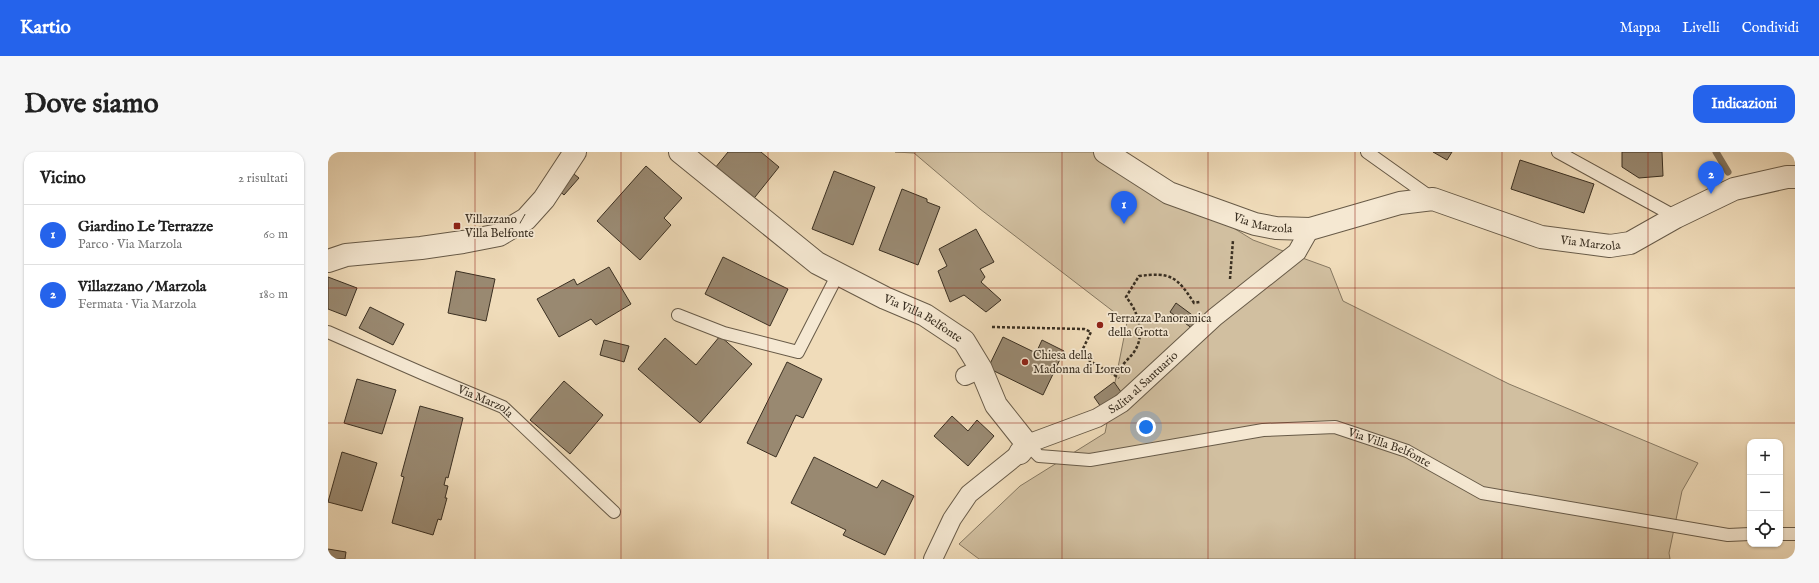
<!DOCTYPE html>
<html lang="it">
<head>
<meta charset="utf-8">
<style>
	:root { --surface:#fff; --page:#f6f6f6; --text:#222; --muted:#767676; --line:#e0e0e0; --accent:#2563eb }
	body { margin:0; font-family:"IM FELL English",serif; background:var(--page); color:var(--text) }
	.controls { position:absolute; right:12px; bottom:12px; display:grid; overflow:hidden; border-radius:8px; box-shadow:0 1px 3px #0004 }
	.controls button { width:36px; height:36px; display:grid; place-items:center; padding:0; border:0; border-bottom:1px solid var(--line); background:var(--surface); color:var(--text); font:20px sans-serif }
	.you { position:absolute; left:818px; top:275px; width:14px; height:14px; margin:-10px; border:3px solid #fff; border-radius:50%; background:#1a73e8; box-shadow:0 0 0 6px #1a73e833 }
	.badge { display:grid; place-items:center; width:26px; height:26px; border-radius:50%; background:var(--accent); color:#fff; font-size:13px; font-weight:700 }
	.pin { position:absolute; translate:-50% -33px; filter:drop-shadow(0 1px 2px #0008) }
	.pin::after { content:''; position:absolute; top:21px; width:14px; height:12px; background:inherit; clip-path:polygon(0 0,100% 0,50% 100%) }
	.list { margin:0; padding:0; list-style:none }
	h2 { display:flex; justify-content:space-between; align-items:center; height:52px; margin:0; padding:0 16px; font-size:17px }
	h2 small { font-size:13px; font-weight:400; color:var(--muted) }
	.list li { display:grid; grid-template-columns:26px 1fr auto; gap:12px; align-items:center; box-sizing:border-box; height:60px; padding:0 16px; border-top:1px solid var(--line) }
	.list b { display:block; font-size:15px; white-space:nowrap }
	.list p { margin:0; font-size:13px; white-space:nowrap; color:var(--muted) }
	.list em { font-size:13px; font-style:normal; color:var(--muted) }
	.icon { flex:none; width:22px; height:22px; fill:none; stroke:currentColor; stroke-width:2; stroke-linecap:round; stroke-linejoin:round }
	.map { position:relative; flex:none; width:1467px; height:407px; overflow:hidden; border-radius:12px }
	header { display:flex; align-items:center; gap:24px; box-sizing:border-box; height:56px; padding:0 20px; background:var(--accent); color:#fff }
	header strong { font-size:19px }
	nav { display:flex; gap:22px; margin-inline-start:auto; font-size:14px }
	.intro { display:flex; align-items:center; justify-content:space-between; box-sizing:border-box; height:96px; padding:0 24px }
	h1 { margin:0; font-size:28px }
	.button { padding:10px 18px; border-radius:12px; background:var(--accent); color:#fff; font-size:14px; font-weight:700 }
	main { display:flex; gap:24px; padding:0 24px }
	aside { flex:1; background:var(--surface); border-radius:12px; box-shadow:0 1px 3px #0004 }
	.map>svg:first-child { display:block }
	.green { fill:#d1bfa0; stroke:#867861 }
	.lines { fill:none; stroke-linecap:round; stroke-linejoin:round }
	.stream { stroke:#82745e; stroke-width:7 }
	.building { fill:#998971; stroke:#3b3022 }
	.service-casing { stroke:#685b48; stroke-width:14 }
	.pedestrian-casing { stroke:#685b48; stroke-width:20 }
	.minor-casing { stroke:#685b48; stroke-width:24 }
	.path { stroke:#3b3022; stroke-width:2.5; stroke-dasharray:3 2; stroke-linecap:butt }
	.service { stroke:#f5e8d2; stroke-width:12 }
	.pedestrian { stroke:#f5e8d2; stroke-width:18 }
	.minor { stroke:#f5e8d2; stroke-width:22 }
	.grid { fill:none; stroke:#8f2418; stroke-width:1; stroke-opacity:0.55 }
	.poi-dot { fill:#8f2418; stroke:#f5e8d2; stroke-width:1.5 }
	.labels { text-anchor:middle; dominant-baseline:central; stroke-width:3.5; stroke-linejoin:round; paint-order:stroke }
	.poi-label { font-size:12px; fill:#3b3022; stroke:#f5e8d2; text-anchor:start }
	.street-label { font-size:12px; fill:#3b3022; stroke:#f5e8d2 }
</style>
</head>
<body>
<header>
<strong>Kartio</strong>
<nav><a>Mappa</a><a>Livelli</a><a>Condividi</a></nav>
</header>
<div class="intro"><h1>Dove siamo</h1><a class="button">Indicazioni</a></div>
<main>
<aside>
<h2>Vicino<small>2 risultati</small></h2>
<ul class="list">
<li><span class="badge">1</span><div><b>Giardino Le Terrazze</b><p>Parco · Via Marzola</p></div><em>60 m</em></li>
<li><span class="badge">2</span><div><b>Villazzano / Marzola</b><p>Fermata · Via Marzola</p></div><em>180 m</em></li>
</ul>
</aside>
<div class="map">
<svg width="1467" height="407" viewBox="0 0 1467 407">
	<rect width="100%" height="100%" fill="#f0dcba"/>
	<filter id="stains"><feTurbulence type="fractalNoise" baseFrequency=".005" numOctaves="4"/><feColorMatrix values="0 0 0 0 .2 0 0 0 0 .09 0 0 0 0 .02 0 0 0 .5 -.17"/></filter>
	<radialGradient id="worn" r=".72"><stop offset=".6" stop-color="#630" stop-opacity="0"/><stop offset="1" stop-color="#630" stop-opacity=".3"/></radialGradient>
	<path class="green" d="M567 0H782L925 88 1002 116 1015 149 1181 232 1370 311 1354 339 1341 401 1342 407H651L631 392 692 334 777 281 799 170 652 57 586 1Z"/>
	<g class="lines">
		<path class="stream" d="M1388 0 1400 20"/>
	</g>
	<path class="building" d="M400 0H433L451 15 423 50 387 16Z
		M1105 0H1124L1119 8Z
		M1294 0H1334L1335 24 1311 26 1294 15Z
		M1192 8 1266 32 1256 61 1183 37Z
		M318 14 354 46 336 66 343 73 312 108 269 69Z
		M242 19 251 26 236 43 228 36Z
		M506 19 547 35 525 93 484 77Z
		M574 37 599 47V50L612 55 590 113 551 98Z
		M648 77 666 110 652 117 657 125 653 130 673 148 658 160 636 143 622 150 610 119 619 114 611 97Z
		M395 105 460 137 442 174 377 142Z
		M281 115 303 152 268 173 263 167 231 185 209 147 246 127 249 133Z
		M128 119 167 127 158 169 120 161Z
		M0 125 29 136 18 164 0 157Z
		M848 151 871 168 865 177 842 160Z
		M42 155 76 172 65 193 31 176Z
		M392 184 424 212 372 271 310 217 337 186 368 213Z
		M675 185 708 201 714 188 736 199 715 243 660 216Z
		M276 188 301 194 296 210 272 203Z
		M459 210 494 227 475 266 468 263 448 305 419 291Z
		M29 227 68 238 54 282 16 271Z
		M236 229 275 263 242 302 202 268Z
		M786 230 793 240 773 255 766 245Z
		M92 254 135 266 120 326 118 325 116 333 120 334 117 346H119L113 368 110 367 105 383 64 371 76 325 73 324Z
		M624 264 640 279 649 268 666 284 640 314 606 284Z
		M14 300 49 311 34 359 0 350Z
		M486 305 549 336 554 328 586 344 557 403 515 383 518 378 463 351Z
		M0 397 18 400 17 407H0Z"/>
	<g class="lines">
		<defs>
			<g id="service">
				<path d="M1039 0 1105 47"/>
				<path d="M1230 0 1348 65"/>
				<path d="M350 163 396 181 470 200 510 122"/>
				<path id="s1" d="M0 180 96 222 175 255 286 360"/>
				<path id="s2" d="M699 292 711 304 762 308 935 278 1007 275 1079 299 1154 341 1400 383 1422 382"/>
				<path d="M1452 382H1467"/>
			</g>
			<g id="pedestrian">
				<path d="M637 224 653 217"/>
				<path id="s3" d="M699 292 769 266 794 251 887 165 969 100 982 77"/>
				<path d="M605 407 624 367 641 342 692 301"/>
			</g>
			<g id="minor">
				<path id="s4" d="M352 0 489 111 557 146 597 163 636 189 653 217 668 253 699 292 692 301"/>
				<path id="s5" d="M777 0 841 41 927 72 948 76 982 77 1072 51 1105 47 1213 85 1282 94 1302 91 1348 65 1406 37 1459 25H1467"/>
				<path d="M0 109 18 103 93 96 135 90 171 83 198 67 216 47 247 0"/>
			</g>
		</defs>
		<use href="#service" class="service-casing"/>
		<use href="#pedestrian" class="pedestrian-casing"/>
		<use href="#minor" class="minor-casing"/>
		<path class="path" d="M902 127 905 88
			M664 175 756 177 763 180 752 203 791 226
			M785 223C792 215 800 208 806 200 818 183 810 159 798 145L811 124C842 120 849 124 866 151L872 150"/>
		<use href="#service" class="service"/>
		<use href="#pedestrian" class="pedestrian"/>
		<use href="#minor" class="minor"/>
	</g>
	<path class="grid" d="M147 0V407M293 0V407M440 0V407M587 0V407M734 0V407M880 0V407M1027 0V407M1174 0V407M1320 0V407M0 136H1467M0 271H1467"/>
	<g class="poi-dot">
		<rect x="125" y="70" width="8" height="8" rx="2"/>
		<circle cx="772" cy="173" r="4"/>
		<circle cx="697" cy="210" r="4"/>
	</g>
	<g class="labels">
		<g class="poi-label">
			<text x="137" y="67">Villazzano /<tspan x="137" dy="14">Villa Belfonte</tspan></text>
			<text x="780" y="166">Terrazza Panoramica<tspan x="780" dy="14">della Grotta</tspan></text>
			<text x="705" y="203">Chiesa della<tspan x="705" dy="14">Madonna di Loreto</tspan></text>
		</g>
		<g class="street-label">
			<text stroke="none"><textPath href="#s5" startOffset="175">Via Marzola</textPath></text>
			<text stroke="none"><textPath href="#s5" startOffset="514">Via Marzola</textPath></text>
			<text stroke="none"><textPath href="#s4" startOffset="296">Via Villa Belfonte</textPath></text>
			<text stroke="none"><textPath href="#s3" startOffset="133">Salita al Santuario</textPath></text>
			<text stroke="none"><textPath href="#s1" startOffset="172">Via Marzola</textPath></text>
			<text stroke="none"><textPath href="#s2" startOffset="374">Via Villa Belfonte</textPath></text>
		</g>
	</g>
	<rect width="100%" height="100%" filter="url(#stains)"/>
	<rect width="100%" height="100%" fill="url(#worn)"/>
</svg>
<div class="controls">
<button>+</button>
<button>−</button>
<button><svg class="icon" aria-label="locate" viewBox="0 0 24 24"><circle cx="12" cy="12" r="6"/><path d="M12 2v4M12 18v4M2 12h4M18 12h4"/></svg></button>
</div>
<div class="you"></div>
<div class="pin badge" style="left:796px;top:72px">1</div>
<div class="pin badge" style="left:1383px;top:42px">2</div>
</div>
</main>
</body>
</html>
